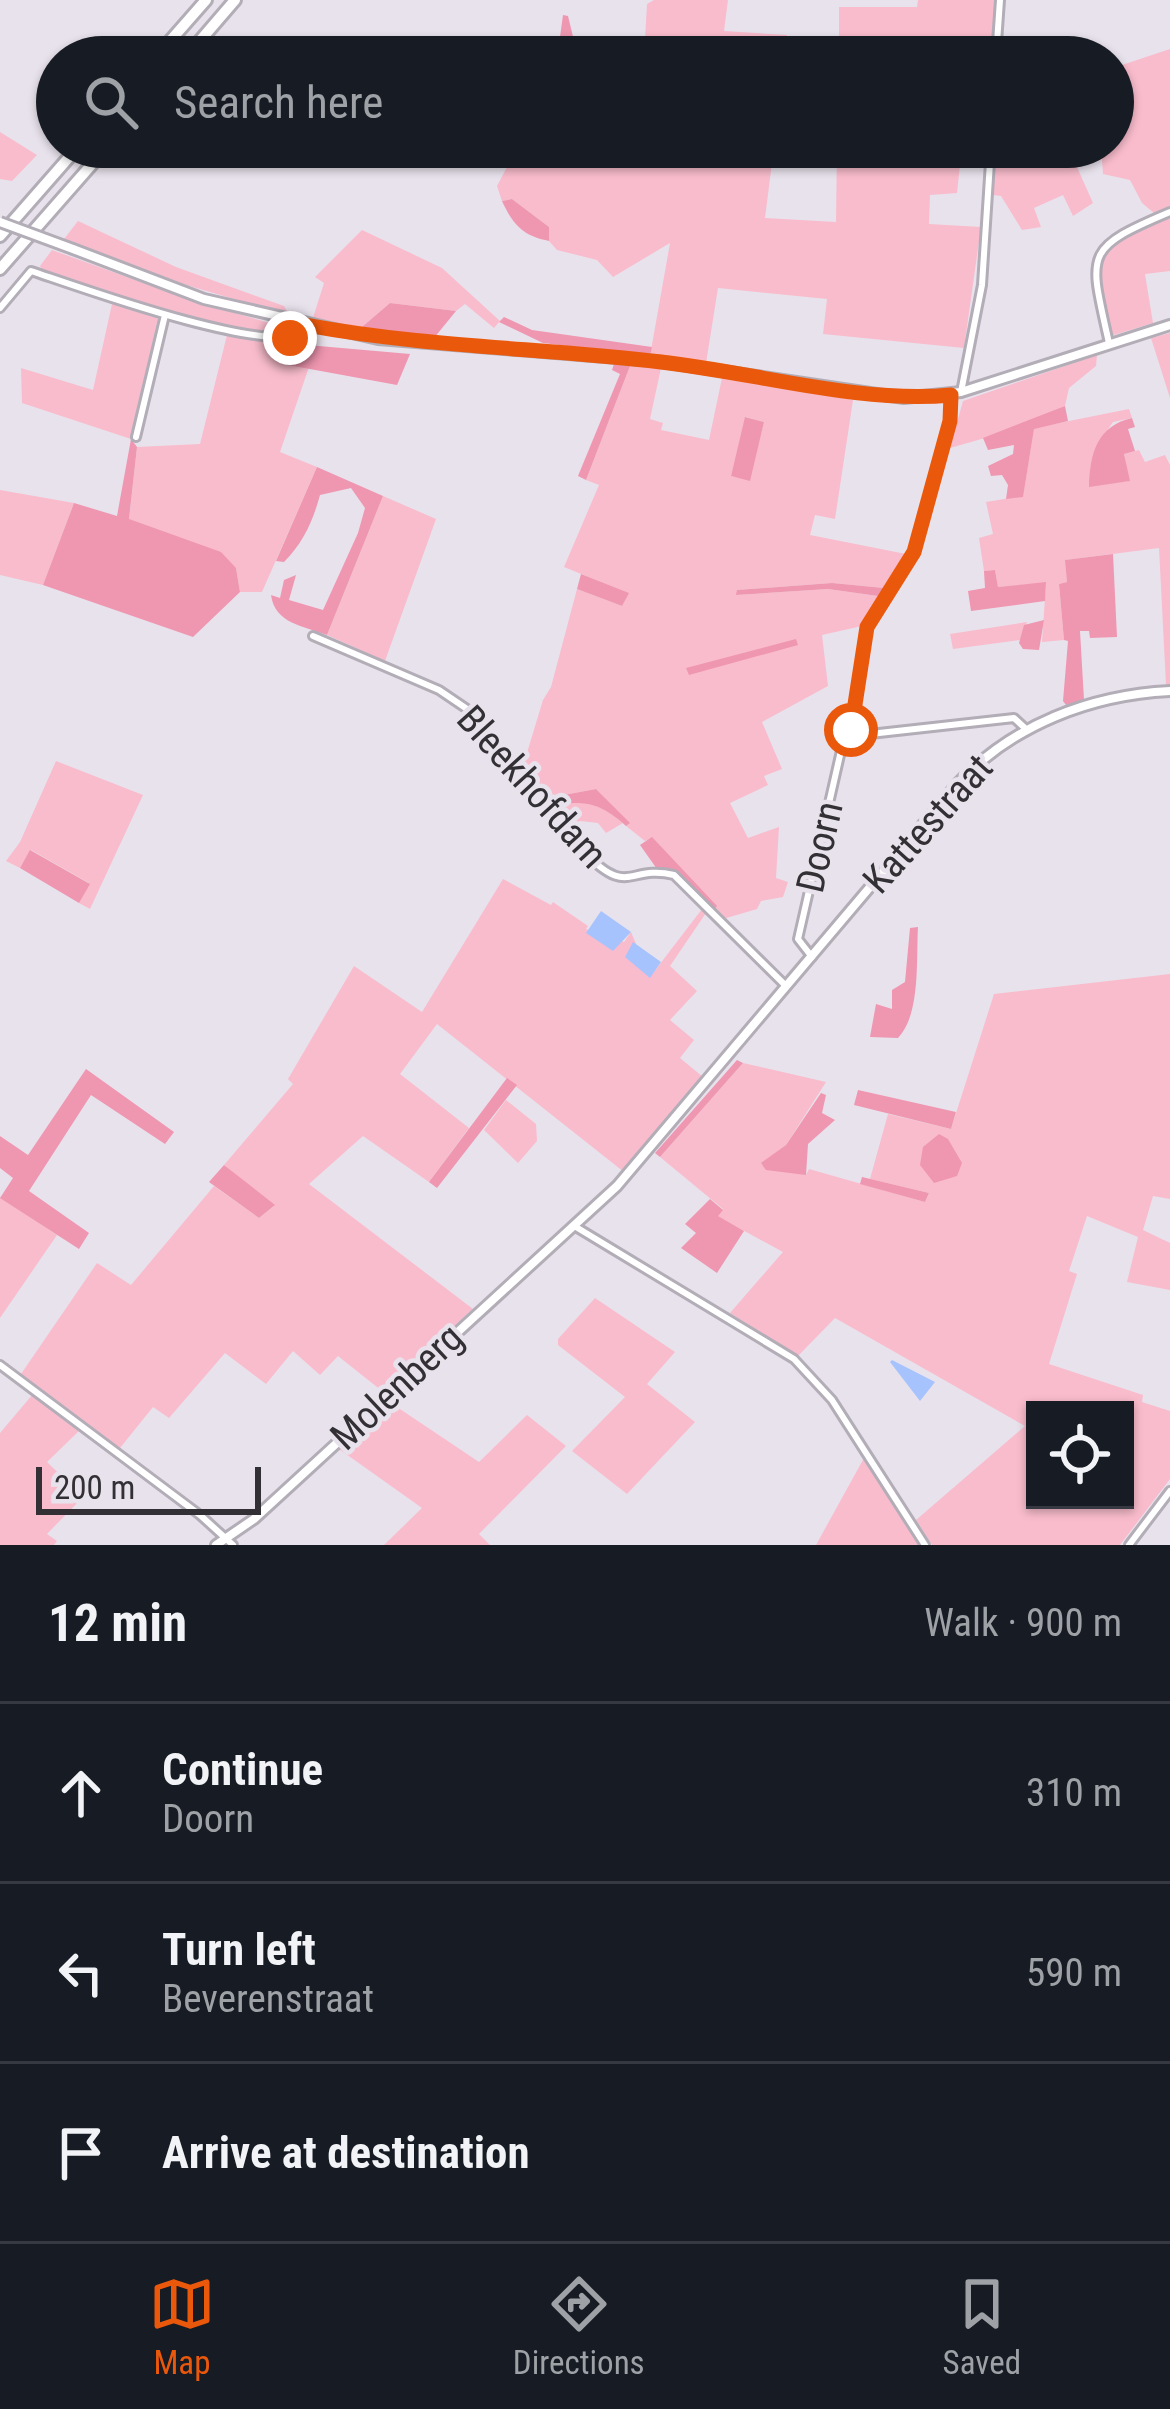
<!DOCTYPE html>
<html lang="en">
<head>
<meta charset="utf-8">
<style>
	:root { --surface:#171b24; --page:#242831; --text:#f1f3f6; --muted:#9ea1a6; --line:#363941; --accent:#ea580c }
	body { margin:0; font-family:"Roboto Condensed",sans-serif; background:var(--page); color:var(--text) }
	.controls { position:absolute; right:36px; bottom:36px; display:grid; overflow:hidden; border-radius:0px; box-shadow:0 3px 9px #0004 }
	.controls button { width:108px; height:108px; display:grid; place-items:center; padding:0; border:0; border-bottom:3px solid var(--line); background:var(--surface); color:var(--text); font:60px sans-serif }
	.scale { position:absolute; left:36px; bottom:30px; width:225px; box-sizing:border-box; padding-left:12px; border:6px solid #323034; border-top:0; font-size:33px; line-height:42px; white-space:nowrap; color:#323034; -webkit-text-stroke:9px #e8e2ec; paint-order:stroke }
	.stop { position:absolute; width:36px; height:36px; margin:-27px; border:9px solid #ea580c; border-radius:50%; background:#fff }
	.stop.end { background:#ea580c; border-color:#fff; box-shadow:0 3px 12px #0008 }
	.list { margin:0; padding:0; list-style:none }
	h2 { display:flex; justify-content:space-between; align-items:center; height:156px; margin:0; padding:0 48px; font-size:51px }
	h2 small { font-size:39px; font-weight:400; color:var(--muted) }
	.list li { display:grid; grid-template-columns:78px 1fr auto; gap:36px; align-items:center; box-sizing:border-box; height:180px; padding:0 48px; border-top:3px solid var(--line) }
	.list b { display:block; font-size:45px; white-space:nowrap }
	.list p { margin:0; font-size:39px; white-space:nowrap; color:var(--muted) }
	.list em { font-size:39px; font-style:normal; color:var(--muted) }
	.icon { flex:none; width:66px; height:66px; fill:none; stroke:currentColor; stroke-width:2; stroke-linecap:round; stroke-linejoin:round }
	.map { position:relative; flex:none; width:1170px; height:1545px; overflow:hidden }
	.search { position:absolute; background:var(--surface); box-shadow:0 3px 9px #0004; left:36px; right:36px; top:36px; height:132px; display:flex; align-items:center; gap:30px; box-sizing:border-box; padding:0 42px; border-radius:66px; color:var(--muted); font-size:45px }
	.sheet { height:696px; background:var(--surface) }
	nav { display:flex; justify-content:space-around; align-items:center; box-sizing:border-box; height:168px; border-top:3px solid var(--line); background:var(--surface); font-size:33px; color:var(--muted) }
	nav a { display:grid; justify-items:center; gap:6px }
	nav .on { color:var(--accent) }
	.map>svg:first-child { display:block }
	.green { fill:#f9bccc; fill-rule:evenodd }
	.forest { fill:#ef96b0 }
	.water { fill:#a6c3fd }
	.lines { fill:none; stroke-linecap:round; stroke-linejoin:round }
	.minor-casing { stroke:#b2adb6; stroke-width:12 }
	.tertiary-casing { stroke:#b2adb6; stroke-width:14 }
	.motorway-casing { stroke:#b2adb6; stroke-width:16 }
	.minor { stroke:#fff; stroke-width:6 }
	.tertiary { stroke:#fff; stroke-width:8 }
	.motorway { stroke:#fff; stroke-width:10 }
	.tertiary-bridge-casing { stroke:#b2adb6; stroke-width:14; stroke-linecap:butt }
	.tertiary-bridge { stroke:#fff; stroke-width:8 }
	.route { stroke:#ea580c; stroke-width:15 }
	.labels { text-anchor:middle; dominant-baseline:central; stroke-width:9; stroke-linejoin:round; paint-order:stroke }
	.street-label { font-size:39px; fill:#323034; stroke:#e8e2ec }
</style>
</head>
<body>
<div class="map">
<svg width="1170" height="1545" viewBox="0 0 1170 1545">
	<rect width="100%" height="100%" fill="#e8e2ec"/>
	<path class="green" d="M654 0H728L724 31 787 35 785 57H644L647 4Z
		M918 0H996L991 57H839V7H917Z
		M1170 49V207L1154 213 1142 203 1130 180 1103 174 1101 147H1113V68Z
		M0 132 37 155 12 181 0 179Z
		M495 147H774L765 218 836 222 837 147H962L957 193 930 195 929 224 981 227 964 348 823 334 827 299 718 288 706 363 650 356 670 243 613 277 597 260 557 250 549 241V227L512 199 502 201 497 186 507 167Z
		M995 147H1068L1093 203 1073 216 1063 195 1034 208 1041 227 1022 230 1001 196 993 195Z
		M1170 218V271L1145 274 1153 323 1114 335 1110 333 1099 276 1105 250 1120 238Z
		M78 221 176 267 284 306 289 315 169 280 64 239Z
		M362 230 442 268 500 321 494 328 465 304 456 311 390 303 362 327 312 321 324 283 315 277Z
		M52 250 199 303 298 331C252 347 96 288 43 271L40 266Z
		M112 304 158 318 131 439 22 403 21 368 93 390Z
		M1170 333V398L1151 338Z
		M227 335 273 342V350L287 365 309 367 280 452 317 467 262 592H240L236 568 129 520 137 447 200 444Z
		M1097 355 1096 366 1069 388 1065 406 1006 432 950 448 963 401Z
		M630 366 661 368 650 419 663 423 661 430 709 440 722 378 853 400 835 519 815 515 810 535 906 554 884 588 832 583 737 590V595L828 589 878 596 862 626 822 635 828 686 762 722 782 769 764 776 768 785 730 803 748 838 779 827 776 878 788 882 783 897 761 901 757 909 723 919 714 910 716 907 652 838 645 841 626 826 629 823 596 789 553 797 523 766 543 700 551 687 577 589 622 606 628 593 564 567 599 485 586 480ZM746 417 764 422 749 480 731 476Z
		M1129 409 1132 418 1113 422 1097 445 1089 486 1129 481 1124 454 1139 450 1145 462 1165 455 1170 465V685H1166L1159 548 1066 560 1067 582 1059 584 1064 640 1042 642 1046 583 998 587 995 570 984 571 979 538 993 534 986 502 1023 496 1034 428Z
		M0 490 74 503 43 585 0 575Z
		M383 496 436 519 385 661 327 635Z
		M1027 622 1020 640 953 649 950 634Z
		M56 761 143 795 90 909 79 903 89 883 31 850 20 868 6 861 20 842Z
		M586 801 609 811 623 823 606 833 598 823 580 821 568 827 551 804Z
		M503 879 551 905 553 902 588 926 586 929 624 942 631 932 650 977 702 909 706 913 670 966 697 991 670 1020 694 1040 680 1058 703 1077 624 1172 437 1024 400 1074 469 1128 429 1182 363 1136 309 1184 473 1309 382 1391 338 1356 320 1375 293 1351 266 1384 225 1353 169 1418 153 1407 120 1448 21 1374 97 1263 131 1285 214 1186 259 1218 274 1206 224 1165 293 1084 288 1079 354 966 422 1012Z
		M1170 974V1199L1153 1196 1143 1230 1170 1243V1290L1127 1282 1138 1237 1087 1216 1069 1271 1077 1274 1049 1364 1143 1395 1142 1402 1170 1411V1479L1120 1545H932L916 1520 1025 1426 835 1318 798 1356 730 1313 783 1252 717 1216 723 1209 660 1157 743 1063 826 1082 786 1145 761 1164 806 1175 809 1169 925 1202 929 1193 870 1179 888 1114 951 1129 994 994ZM1035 1410H1125V1500H1035Z
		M506 1100 536 1124 537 1141 518 1163 484 1130Z
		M0 1197 57 1235 0 1318Z
		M595 1298 675 1352 647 1384 695 1422 627 1494 572 1451 625 1397 558 1345V1339Z
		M33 1394 81 1429 47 1462 83 1497 47 1534 57 1541 54 1545H0V1433Z
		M388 1401 479 1462 527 1415 566 1446 479 1534 490 1545H384L422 1508 339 1449Z
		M864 1458 920 1545H816Z"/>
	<path class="forest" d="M563 15 568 16 578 57H538L560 37Z
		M512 199 549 227V241C523 236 513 225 502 201Z
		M390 303 456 311 434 338 362 327Z
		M504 317 532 330 652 347 650 356 543 343 499 322Z
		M273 342 410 354 397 385 288 365 273 350Z
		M614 364 630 366 586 480 578 476 620 374 612 370Z
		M1065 406 1068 421 1034 429 1023 497 1006 499 1008 485 1002 475 991 476 988 466 1013 454 1014 445 988 450 983 438Z
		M745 417 764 422 750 481 731 476Z
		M1132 418 1135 427 1128 429 1135 451 1124 454 1130 481 1089 487C1090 453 1097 426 1132 418Z
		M131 439 137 447 129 519 221 552 236 568 240 592 193 637 43 585 74 503 117 516Z
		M317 467 383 496 327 635C304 626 275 624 271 595L280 598 284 580 296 575 289 600 323 610 358 533 365 508 351 488 320 495C313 521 303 543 284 562L276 561Z
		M1113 554 1117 637 1090 638 1089 631H1080L1084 700 1066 705 1063 701 1068 641 1064 640 1059 584 1067 582 1065 560Z
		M995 570 998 587 1046 582 1045 601 971 611 968 591 985 588 984 571Z
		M581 574 629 593 622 606 577 589Z
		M832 583 884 588 878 596 828 589 736 595 737 590Z
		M1044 620 1039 650 1023 649 1019 643 1024 625Z
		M796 639 798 645 689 675 686 668Z
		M514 755 553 797 596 789 630 823 626 826C596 799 583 802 545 805L506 761Z
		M652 837 717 906 714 910 680 874 657 869 640 845Z
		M30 850 90 884 79 903 20 868Z
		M918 927C916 959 921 1014 898 1038L870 1037 876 1004 892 1009V990L905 982 910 928Z
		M737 1060 743 1063 660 1157 655 1153Z
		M86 1069 174 1132 165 1144 91 1095 29 1191 89 1233 79 1249 0 1198 13 1178 0 1168V1136L28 1155Z
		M507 1078 517 1085 437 1188 429 1182Z
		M858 1090 956 1112 951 1129 854 1105Z
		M821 1093 826 1095 822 1113 835 1120 808 1144 806 1175 766 1170 761 1163 786 1145Z
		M939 1134 948 1139 962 1163 957 1176 934 1183 920 1165 923 1147Z
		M224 1165 275 1205 259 1218 209 1182Z
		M862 1177 929 1193 925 1202 860 1184Z
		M710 1199 723 1210 718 1216 744 1231 717 1273 681 1248 696 1233 685 1224Z"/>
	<path class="water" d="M601 911 631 932 613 951 586 933Z
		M633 942 661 962 650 978 625 957Z
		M892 1360 935 1382 920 1401 890 1362Z"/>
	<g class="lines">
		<defs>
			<path id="minor" d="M996 57 1000 0
				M0 308 31 271C82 288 258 352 302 334L306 325
				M1109 343C1089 253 1082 249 1170 212
				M961 392 982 285 991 147
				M136 437 165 315
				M313 636 439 690 470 711 583 851C629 899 628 864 674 875L786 986
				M851 730 870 734 1014 718 1026 729
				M812 957 798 939 843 742 851 730 867 627 914 552 950 421 951 395
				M576 1227 794 1359 832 1400 925 1545
				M0 1365 200 1515 233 1545
				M1129 1545 1170 1491"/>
			<path id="tertiary" d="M73 249 204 299 378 339 655 361 904 398 961 392 1170 325
				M216 1545 254 1519 617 1186 958 783C1013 725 1090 695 1170 691"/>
			<path id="motorway" d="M156 57 206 0
				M186 57 235 0
				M0 236 78 147
				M0 269 107 147"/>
		</defs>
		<use href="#minor" class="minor-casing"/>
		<use href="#tertiary" class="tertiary-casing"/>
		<use href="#motorway" class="motorway-casing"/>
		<use href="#minor" class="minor"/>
		<use href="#tertiary" class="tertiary"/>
		<use href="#motorway" class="motorway"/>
		<defs>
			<path id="tertiary-bridge" d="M0 222 73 249"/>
		</defs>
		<use href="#tertiary-bridge" class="tertiary-bridge-casing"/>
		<use href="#tertiary-bridge" class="tertiary-bridge"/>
	</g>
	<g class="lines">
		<path class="route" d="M290 338 302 334 306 325C424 347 542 348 661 362 752 372 860 404 951 395L950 421 914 552 867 627 851 730"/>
	</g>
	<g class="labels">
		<g class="street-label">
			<text transform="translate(532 787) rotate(48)">Bleekhofdam</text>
			<text transform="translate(928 824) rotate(-48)">Kattestraat</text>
			<text transform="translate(820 847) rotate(-77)">Doorn</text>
			<text transform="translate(397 1387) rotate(-43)">Molenberg</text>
		</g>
	</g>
</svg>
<div class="controls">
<button><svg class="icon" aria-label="locate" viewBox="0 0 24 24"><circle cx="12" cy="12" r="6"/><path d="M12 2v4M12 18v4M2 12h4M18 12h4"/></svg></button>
</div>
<div class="scale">200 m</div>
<div class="stop" style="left:851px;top:730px"></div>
<div class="stop end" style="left:290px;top:338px"></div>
<div class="search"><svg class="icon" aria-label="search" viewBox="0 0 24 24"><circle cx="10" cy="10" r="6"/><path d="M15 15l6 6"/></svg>Search here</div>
</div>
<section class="sheet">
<h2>12 min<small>Walk · 900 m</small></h2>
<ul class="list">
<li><svg class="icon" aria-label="ahead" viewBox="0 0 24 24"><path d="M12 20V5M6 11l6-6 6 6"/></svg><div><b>Continue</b><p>Doorn</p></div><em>310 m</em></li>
<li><svg class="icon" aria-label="left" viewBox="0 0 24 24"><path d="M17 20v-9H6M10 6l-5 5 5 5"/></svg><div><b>Turn left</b><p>Beverenstraat</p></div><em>590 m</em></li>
<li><svg class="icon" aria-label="arrive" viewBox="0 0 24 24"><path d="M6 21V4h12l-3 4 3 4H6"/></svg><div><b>Arrive at destination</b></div></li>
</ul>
</section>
<nav>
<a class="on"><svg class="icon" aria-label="map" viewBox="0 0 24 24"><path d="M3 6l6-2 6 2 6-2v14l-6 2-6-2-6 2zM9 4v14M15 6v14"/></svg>Map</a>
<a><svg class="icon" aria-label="directions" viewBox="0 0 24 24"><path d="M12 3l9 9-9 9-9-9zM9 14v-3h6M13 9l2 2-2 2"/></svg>Directions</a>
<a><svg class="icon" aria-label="saved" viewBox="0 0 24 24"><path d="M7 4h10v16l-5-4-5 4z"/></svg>Saved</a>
</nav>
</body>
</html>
